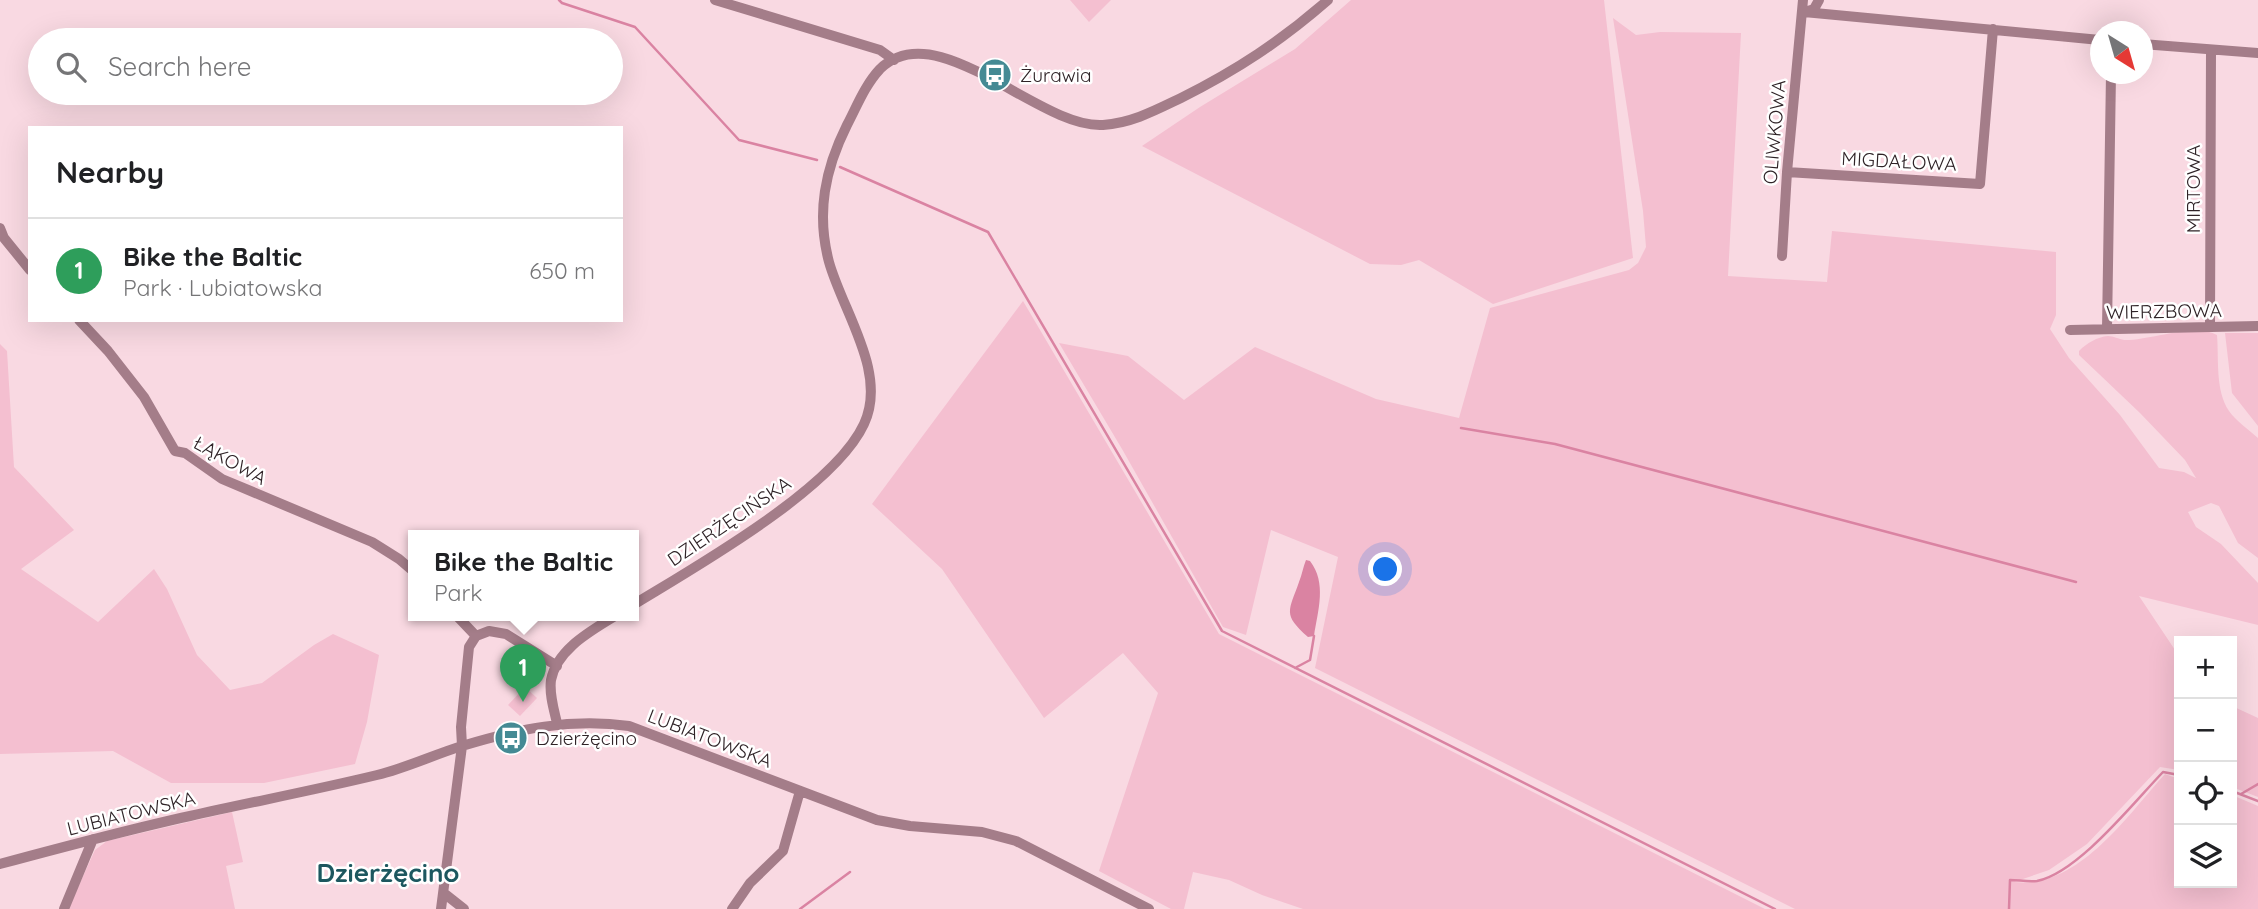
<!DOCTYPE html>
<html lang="en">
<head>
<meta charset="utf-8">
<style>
	:root { --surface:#fff; --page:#f2f2f2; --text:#202124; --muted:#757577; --line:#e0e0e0; --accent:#7c3aed }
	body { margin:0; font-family:Quicksand,sans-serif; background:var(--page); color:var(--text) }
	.controls { position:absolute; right:21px; bottom:21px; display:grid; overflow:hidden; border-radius:0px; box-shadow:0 7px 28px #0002 }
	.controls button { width:63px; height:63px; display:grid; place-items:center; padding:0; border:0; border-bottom:2px solid var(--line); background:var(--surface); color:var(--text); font:35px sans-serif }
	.compass { position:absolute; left:2090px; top:21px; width:63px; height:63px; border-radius:50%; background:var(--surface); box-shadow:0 7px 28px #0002; rotate:143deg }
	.you { position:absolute; left:1386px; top:570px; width:24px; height:24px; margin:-18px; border:5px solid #fff; border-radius:50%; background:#1a73e8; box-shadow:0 0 0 10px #1a73e833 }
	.badge { display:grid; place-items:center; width:46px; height:46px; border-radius:50%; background:var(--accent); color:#fff; font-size:23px; font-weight:700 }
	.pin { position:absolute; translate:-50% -58px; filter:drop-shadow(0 2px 4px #0008) }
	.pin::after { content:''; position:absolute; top:37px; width:24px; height:21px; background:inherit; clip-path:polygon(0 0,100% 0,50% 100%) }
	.popup { position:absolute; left:408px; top:530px; width:231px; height:91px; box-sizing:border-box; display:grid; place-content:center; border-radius:0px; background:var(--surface); filter:drop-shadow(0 2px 5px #0005); font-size:23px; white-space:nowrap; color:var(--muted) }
	.popup b { font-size:26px; color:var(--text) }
	.popup::after { content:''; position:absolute; left:50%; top:100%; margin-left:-14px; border:14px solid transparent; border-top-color:var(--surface) }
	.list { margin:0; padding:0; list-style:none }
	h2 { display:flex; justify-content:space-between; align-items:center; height:91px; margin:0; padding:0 28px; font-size:30px }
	h2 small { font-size:23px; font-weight:400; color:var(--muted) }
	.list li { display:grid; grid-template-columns:46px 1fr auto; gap:21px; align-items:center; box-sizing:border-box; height:105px; padding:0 28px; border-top:2px solid var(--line) }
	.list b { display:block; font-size:26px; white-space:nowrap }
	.list p { margin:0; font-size:23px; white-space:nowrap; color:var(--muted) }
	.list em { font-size:23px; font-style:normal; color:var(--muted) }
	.icon { flex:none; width:38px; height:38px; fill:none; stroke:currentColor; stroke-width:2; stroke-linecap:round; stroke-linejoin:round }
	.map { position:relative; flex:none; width:2258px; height:909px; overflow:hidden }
	.search { position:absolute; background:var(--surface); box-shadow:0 7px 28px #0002; left:28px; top:28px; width:595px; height:77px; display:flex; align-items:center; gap:18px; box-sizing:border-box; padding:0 24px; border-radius:38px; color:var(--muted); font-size:26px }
	.panel { position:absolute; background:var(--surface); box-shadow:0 7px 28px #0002; left:28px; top:126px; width:595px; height:196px; border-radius:0px }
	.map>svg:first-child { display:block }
	.green { fill:#f4bfd0 }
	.water { fill:#da83a2 }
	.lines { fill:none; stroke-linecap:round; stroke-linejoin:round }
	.stream { stroke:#da83a2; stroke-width:2.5 }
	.minor { stroke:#a47d89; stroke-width:10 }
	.labels { text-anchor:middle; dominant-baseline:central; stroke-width:5; stroke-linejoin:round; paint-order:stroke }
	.poi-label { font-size:19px; fill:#2f2327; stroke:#fff; text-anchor:start }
	.street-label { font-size:19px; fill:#2f2327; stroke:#fff }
	.district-label { font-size:26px; font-weight:bold; fill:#1d575f; stroke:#fff }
</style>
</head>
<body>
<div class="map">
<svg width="2258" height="909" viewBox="0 0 2258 909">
	<rect width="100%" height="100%" fill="#f9d9e2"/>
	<path class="green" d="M1070 0H1111L1089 22Z
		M1351 0H1604L1633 258 1493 304 1419 260 1401 265 1370 264 1142 146 1200 107 1295 49Z
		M1613 18 1636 35 1660 32 1741 33 1728 276 1827 282 1832 231 2056 252V315L2050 329 2069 358 2120 415 2159 468 2184 472 2196 478 2185 460 2140 413 2079 355V351C2087 343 2097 337 2108 336 2113 336 2119 339 2124 340 2149 341 2195 322 2217 335 2219 359 2215 390 2229 411 2236 421 2249 430 2258 438V558L2238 543 2219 506 2211 503 2188 512 2196 527 2221 544 2258 583V625L2139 596 2179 656V770L2160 767 2087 844 2049 870 2014 882C2078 889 2126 817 2165 774L2179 779V883H2232V795L2258 806V909H1795L1315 668 1338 557 1271 530 1246 635 1223 627 1122 449 1059 343 1128 356 1184 400 1255 347 1376 399 1459 418 1490 308 1629 270 1638 263 1646 247 1643 211Z
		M1023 301 1219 634 1765 909H1303L1262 895 1229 880 1193 872 1184 909H1171L1099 871 1158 693 1123 653 1044 718 942 569 872 504Z
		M2225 333H2258V426L2232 393Z
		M0 344 7 351 14 467 74 530 21 569 98 622 154 569 167 589 197 655 230 690 262 683 314 645 333 634 379 655 367 722 355 764 264 783H171L113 751 0 754Z
		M525 687 537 698 520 716 508 705Z
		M2232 706 2258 718V797L2232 787Z
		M232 812 243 862 226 866 235 909H68L95 850 107 841Z"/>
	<path class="water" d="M1306 560 1310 561C1327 583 1318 610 1314 636L1308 637C1282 614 1289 611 1299 582 1302 575 1303 567 1306 560Z"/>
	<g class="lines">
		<path class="stream" d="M559 0 562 3 635 27 739 140 817 160
			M840 167 988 232 1222 631 1775 909
			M1461 428 1555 444 2076 582
			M1295 668 1310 660 1314 636
			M2232 791 2258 801
			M2241 794 2258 784
			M800 909 850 872
			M2009 909 2010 880C2018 880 2028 882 2037 881 2078 873 2134 802 2163 772L2179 775"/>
		<path class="minor" d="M715 0 880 50 894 60
			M1804 12 2100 40
			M1805 12 1814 9 1819 0
			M2142 44 2258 53
			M1787 172 1980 184 1993 29
			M0 228 4 238 30 270
			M1782 256 1787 172 1803 0
			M79 320 108 351 144 397 175 451 185 453 222 479 372 542 399 559 413 571
			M2210 327 2211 50
			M2107 329 2111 74
			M2070 330 2258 326
			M633 605C695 567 834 489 864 424 888 373 843 312 829 262 816 213 825 169 847 125 857 106 865 85 880 69 937 13 1039 129 1103 125 1132 123 1156 110 1181 98 1237 70 1281 41 1328 0
			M457 616 476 636
			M557 723C554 710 549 694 551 680 557 649 591 631 615 616
			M0 864C63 847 126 830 190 816 252 802 315 790 377 775 406 768 433 755 462 746 518 729 570 718 629 726L877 820 910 826 982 832 1016 841 1149 909
			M445 894 464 909
			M64 909 93 839
			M441 909 462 746 461 727 469 647 476 636 489 631 506 634 557 666
			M732 909 750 883 783 851 800 791"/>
	</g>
	<defs>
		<symbol id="bus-disc" viewBox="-11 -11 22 22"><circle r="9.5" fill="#448a94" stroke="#fff"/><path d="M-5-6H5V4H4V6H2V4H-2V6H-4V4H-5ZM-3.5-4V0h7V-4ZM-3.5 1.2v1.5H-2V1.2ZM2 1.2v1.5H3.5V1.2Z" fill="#fff"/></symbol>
	</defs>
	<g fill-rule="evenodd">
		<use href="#bus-disc" x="976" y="56" width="38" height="38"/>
		<use href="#bus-disc" x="492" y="719" width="38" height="38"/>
	</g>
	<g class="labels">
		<g class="poi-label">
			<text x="1020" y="75">Żurawia</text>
			<text x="536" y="738">Dzierżęcino</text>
		</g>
		<g class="street-label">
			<text transform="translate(1774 132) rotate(-85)">OLIWKOWA</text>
			<text transform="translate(1899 161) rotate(3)">MIGDAŁOWA</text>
			<text transform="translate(2193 189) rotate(-90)">MIRTOWA</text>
			<text transform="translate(2164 311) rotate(-1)">WIERZBOWA</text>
			<text transform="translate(230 460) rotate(29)">ŁĄKOWA</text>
			<text transform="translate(729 521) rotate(-34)">DZIERŻĘCIŃSKA</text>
			<text transform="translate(710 738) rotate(21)">LUBIATOWSKA</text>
			<text transform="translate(131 813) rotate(-14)">LUBIATOWSKA</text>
		</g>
		<g class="district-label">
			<text x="388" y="872">Dzierżęcino</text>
		</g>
	</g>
</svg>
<div class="controls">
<button>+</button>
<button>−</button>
<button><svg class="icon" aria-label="locate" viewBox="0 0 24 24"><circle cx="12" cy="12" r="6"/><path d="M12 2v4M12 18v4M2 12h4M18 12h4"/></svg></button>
<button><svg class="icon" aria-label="layers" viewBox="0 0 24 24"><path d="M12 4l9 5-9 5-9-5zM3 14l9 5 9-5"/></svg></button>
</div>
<svg class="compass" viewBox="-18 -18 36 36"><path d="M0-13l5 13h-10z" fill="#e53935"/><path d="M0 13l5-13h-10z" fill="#757577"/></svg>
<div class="you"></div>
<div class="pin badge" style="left:523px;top:702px;background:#2e9e5b">1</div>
<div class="popup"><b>Bike the Baltic</b>Park</div>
<div class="search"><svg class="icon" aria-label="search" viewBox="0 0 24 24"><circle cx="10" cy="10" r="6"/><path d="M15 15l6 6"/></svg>Search here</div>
<section class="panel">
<h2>Nearby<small></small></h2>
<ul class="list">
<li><span class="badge" style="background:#2e9e5b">1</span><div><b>Bike the Baltic</b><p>Park · Lubiatowska</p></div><em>650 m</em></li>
</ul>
</section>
</div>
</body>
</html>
